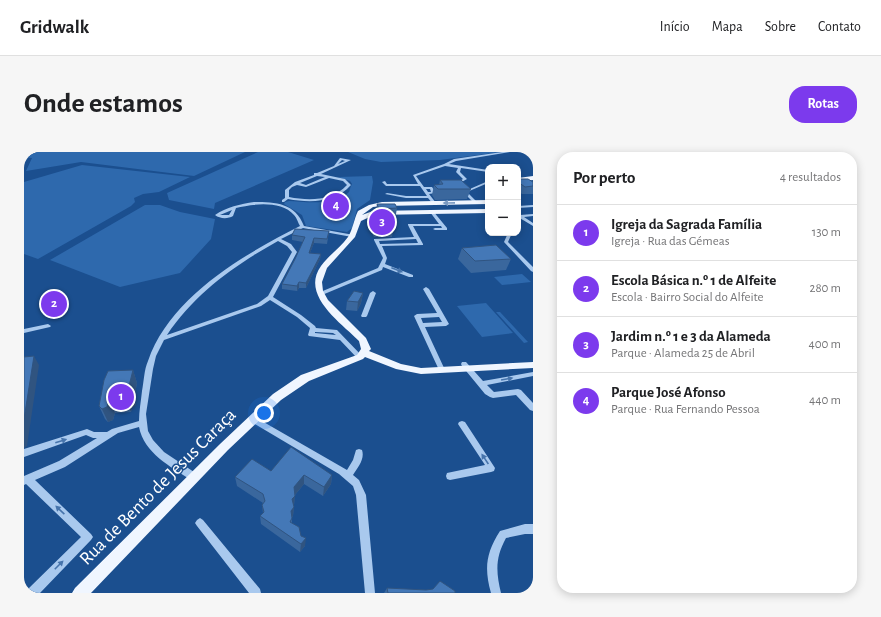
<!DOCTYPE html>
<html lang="pt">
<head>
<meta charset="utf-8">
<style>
	:root { --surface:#fff; --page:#f6f6f6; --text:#202124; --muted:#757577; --line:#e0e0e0; --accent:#7c3aed }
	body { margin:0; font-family:"Alegreya Sans",sans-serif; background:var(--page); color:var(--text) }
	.controls { position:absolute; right:12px; top:12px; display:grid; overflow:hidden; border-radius:8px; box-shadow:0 2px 10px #0003 }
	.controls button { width:36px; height:36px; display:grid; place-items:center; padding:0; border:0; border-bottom:1px solid var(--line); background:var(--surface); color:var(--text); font:20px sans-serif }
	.you { position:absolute; left:240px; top:261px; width:14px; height:14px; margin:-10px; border:3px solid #fff; border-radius:50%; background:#1a73e8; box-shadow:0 0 0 6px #1a73e833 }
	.badge { display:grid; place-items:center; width:26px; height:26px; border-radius:50%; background:var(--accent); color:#fff; font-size:13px; font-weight:700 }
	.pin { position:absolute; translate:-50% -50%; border:2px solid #fff; box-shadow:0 1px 4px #0006 }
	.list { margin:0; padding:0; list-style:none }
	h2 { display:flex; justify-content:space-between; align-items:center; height:52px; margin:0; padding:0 16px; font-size:17px }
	h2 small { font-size:13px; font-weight:400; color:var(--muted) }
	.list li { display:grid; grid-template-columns:26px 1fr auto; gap:12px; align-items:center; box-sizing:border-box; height:56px; padding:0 16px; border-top:1px solid var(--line) }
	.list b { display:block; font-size:15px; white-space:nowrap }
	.list p { margin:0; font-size:13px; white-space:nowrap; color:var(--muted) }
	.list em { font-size:13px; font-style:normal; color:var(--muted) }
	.map { position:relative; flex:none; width:509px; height:441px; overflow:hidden; border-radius:16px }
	header { display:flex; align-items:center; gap:24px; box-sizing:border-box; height:56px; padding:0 20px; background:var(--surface); border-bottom:1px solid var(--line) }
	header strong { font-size:19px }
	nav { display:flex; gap:22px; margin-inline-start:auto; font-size:14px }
	.intro { display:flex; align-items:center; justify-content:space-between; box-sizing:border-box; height:96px; padding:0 24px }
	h1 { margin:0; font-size:28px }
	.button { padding:10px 18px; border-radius:16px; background:var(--accent); color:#fff; font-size:14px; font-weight:700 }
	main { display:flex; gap:24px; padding:0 24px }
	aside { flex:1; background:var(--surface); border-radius:16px; box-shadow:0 2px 10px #0003 }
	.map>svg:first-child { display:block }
	.green { fill:#2e69ad }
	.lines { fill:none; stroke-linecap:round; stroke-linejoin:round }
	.minor { fill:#a9c9ee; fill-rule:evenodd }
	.major { fill:#f0f6ff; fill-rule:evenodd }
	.wall { fill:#3a679d }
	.shaded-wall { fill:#305480 }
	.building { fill:#4478b7; stroke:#305480 }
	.oneway { fill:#7b9ac1 }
	.oneway2 { fill:#4674ac }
	.labels { text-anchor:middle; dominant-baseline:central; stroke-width:3; stroke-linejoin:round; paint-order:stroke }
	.near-street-label { font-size:19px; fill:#fff; stroke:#1b4f8f }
</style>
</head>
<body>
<header>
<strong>Gridwalk</strong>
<nav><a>Início</a><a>Mapa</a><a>Sobre</a><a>Contato</a></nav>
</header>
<div class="intro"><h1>Onde estamos</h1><a class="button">Rotas</a></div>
<main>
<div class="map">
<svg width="509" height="441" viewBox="0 0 509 441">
	<rect width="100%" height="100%" fill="#1b4f8f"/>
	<path class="green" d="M0 0H221L170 24 57 10 2 19 8 6 0 5Z
		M234 0H264L290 8 191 51 190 57 145 48 143 41Z
		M324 0H477L416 8 357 10 341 7Z
		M58 13 166 25 135 40 119 42 110 46 111 50 107 54 14 107 0 102V30Z
		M348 24 349 30 346 48 333 57 328 76 323 80 282 74 278 63 260 52 261 50 265 49C281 50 312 54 325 40 326 38 326 35 328 32L326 29 314 25Z
		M121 53H136L156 60 191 67 187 87 156 121 96 135 26 108Z
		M498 122 507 130 478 133 470 125Z
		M462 151 489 181 458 185 433 154Z
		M472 160H476L504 190 500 191Z"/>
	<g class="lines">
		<path class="minor" d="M478 0H486L432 9 425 12 464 18V20L437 16 436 20 443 27 436 31 435 35H433L432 31 439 27 432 20 434 16 421 14 392 24 400 35H408L412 41 405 42 412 51 411 52H409L404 46H382L361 42 363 41 382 44H403L396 34H362L358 30 361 29 363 32H394L389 23 420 12 430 7ZM402 37H406L407 40H404Z
			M316 6 327 8 297 22 321 27 327 33C311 51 286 51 264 47L260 50H258V48L261 46V38L271 30 290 23V21H293L310 14ZM318 8 321 9 314 12ZM293 24 301 25 282 33 276 31ZM305 26 319 29 323 33C308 49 285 49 265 45V38L268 35 273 33 282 35Z
			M464 29V31L443 40 453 50V52H451L439 40Z
			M230 50C252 50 271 51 280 74L330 83V85H328L279 76 257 87 267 92 273 100 249 145 277 163 291 174 292 176 313 178 339 205 336 207H334L316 188 285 184 284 183 286 176 273 165 246 148 237 154 140 188 132 204 129 217 122 262 124 279 129 288 140 300 173 322 174 325 173 328 170 329 167 328C147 315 120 301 115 275L94 281 41 315 11 328 67 382 69 385 67 388 16 441H3L4 437 57 385 2 332 0 333V324L35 309 73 286H69L62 283 0 305V297L63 277 70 280H83L88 277 115 269C115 259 117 249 118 239 120 229 120 218 124 209 146 145 219 103 276 74 274 71 273 66 270 63 257 48 228 52 212 56L209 64C204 67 196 67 191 63 202 55 217 52 230 50ZM208 58 205 63H196ZM254 89 263 94 268 100 244 144 233 152 143 183C171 141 211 113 254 89ZM291 180 309 181 312 183 291 181Z
			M509 53V55L494 56V54Z
			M407 59H409L423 76V78H411L409 77 411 76H418L417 74H389L399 92V93L358 94 363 106 361 112 389 123V125H385L359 115 358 118 298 143H294V141L354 116 359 106 350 88V87L390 85 384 73V72H415L406 60ZM392 87 394 91 356 92 355 89Z
			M494 62 496 63 509 62V64L500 65 509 71V74L494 65Z
			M484 81H488L484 90 509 115V120L507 119 480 90Z
			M402 135 405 137 425 172 422 174 401 175 421 218 418 220 415 218 390 164 393 162 413 161 399 137ZM415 165 418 170 399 171 397 166Z
			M349 139 352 141 343 164 342 165H338L337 164 346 141Z
			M24 172 27 174 26 175 0 181V177Z
			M438 210H442L459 229 509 220V224L463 233 470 240 494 237 497 238 509 251V259L506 258 492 243 469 246 466 245 461 242 438 214 437 212Z
			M229 264 323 318 329 308 332 298 335 297 338 298C341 307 334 315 329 323L335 328 342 343 351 441H341L332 343 329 334 315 322 226 269 225 267 226 265Z
			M438 269 441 270 471 316 470 319 467 320 426 328 423 327 422 324 423 321 461 313 434 272 435 270Z
			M176 366 179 368 236 437 237 441H225L173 374 171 371 173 368Z
			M501 372H509V382H501L482 386C471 406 472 420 477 441H467C460 416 462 401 476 379Z"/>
		<path class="major" d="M509 24V28L494 30V26Z
			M464 48V52L358 54 349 55 338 63 349 59 464 57V61L350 63 337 69 331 85 303 116 298 130 299 139 304 148 342 186 347 197 345 199 377 212 397 216 509 210V216L397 222 372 217 341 205 339 207 285 229 257 248 204 298 67 441H48L51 436 196 292 249 242 277 223 333 203 337 197 335 189C317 171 276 143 297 114 305 103 316 96 324 85 329 77 330 67 334 59L345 53 358 50Z"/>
	</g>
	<path class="wall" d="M494 27 509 30V42H498L494 39Z
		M416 28 447 37 443 47 411 48 408 43 410 33H415Z
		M353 52 373 56 368 85H350L348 81Z
		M305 79 303 92 290 91 286 101 297 102 296 107 282 136H275L273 139 258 137V132L271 107 279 90 268 88V83Z
		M438 96 487 107 482 118 447 121 434 107Z
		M339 141 337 151 333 159 322 158 323 149Z
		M109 218 113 231 110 247 112 253 108 256 107 260 91 261 89 268 84 270 81 267 75 254Z
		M247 319 308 323 307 332 299 344 280 332 271 343 270 353V354L269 364 268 365V371L277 384 281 394 276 400 237 372 236 364 239 361 238 353 239 351 213 334 211 325Z
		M363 436 431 441H360Z"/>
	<path class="shaded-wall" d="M290 86V91L284 106 285 101Z
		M297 102 296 107 282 136V131Z
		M275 130V136L273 139V134Z
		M339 141 337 151 333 159 334 150Z
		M10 204 15 213 3 294 0 296V267Z
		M109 218 113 231 110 247 112 253 108 256 107 260 102 247Z
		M85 248 91 261 89 268 84 270 78 257Z
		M280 323V332L270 344V335Z
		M308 323 307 332 299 344 300 335Z
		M271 344 270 353 268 356V347Z
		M270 355 269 364 266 367 267 359Z
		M282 386 281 394 276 400 277 392Z"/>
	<path class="building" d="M494 27H504L509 30V34L501 35 494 30Z
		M416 28H437L447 37H414L410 33 419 32Z
		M353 52H371L373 56 355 57Z
		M271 77 305 79 303 87 290 86 285 101 297 102 282 131 275 130 273 134 258 132 271 107 281 85 268 83Z
		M472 93 487 107 451 109 438 96Z
		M330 139 339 141 334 150 323 149Z
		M10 204 0 267V205Z
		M109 218 104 238 108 240 103 244 102 247 85 248 83 255 78 257 75 254 80 228 84 219Z
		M267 295 308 323 300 335 280 323 270 335 271 344 268 347 270 355 267 359 268 366 266 370 275 375 277 384 282 386 277 392 236 364 240 360 238 353 241 349 239 342 211 325 228 307 247 319Z
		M416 429 431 439V441H364L363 436 402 438 409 437Z"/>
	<defs><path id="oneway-solid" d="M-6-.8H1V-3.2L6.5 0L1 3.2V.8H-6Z"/></defs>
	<use class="oneway" href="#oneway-solid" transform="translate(425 51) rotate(179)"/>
	<g class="oneway2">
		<use href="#oneway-solid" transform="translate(373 118) rotate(21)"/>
		<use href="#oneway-solid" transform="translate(483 227) rotate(-10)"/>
		<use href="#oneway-solid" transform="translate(37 289) rotate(-18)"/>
		<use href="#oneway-solid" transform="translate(461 307) rotate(-124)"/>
		<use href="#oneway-solid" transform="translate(36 358) rotate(-137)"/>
		<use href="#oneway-solid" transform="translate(35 413) rotate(-45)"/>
	</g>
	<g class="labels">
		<g class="near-street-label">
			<text transform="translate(134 335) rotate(-45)">Rua de Bento de Jesus Caraça</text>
		</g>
	</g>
</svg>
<div class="controls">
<button>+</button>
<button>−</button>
</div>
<div class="you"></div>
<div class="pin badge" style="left:97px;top:245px">1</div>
<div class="pin badge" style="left:30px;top:152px">2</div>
<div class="pin badge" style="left:358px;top:70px">3</div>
<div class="pin badge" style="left:312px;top:54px">4</div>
</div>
<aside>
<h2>Por perto<small>4 resultados</small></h2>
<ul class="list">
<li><span class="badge">1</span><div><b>Igreja da Sagrada Família</b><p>Igreja · Rua das Gémeas</p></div><em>130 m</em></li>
<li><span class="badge">2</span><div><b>Escola Básica n.º 1 de Alfeite</b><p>Escola · Bairro Social do Alfeite</p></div><em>280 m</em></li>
<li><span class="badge">3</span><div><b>Jardim n.º 1 e 3 da Alameda</b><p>Parque · Alameda 25 de Abril</p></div><em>400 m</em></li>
<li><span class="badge">4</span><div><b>Parque José Afonso</b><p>Parque · Rua Fernando Pessoa</p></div><em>440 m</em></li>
</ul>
</aside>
</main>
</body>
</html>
